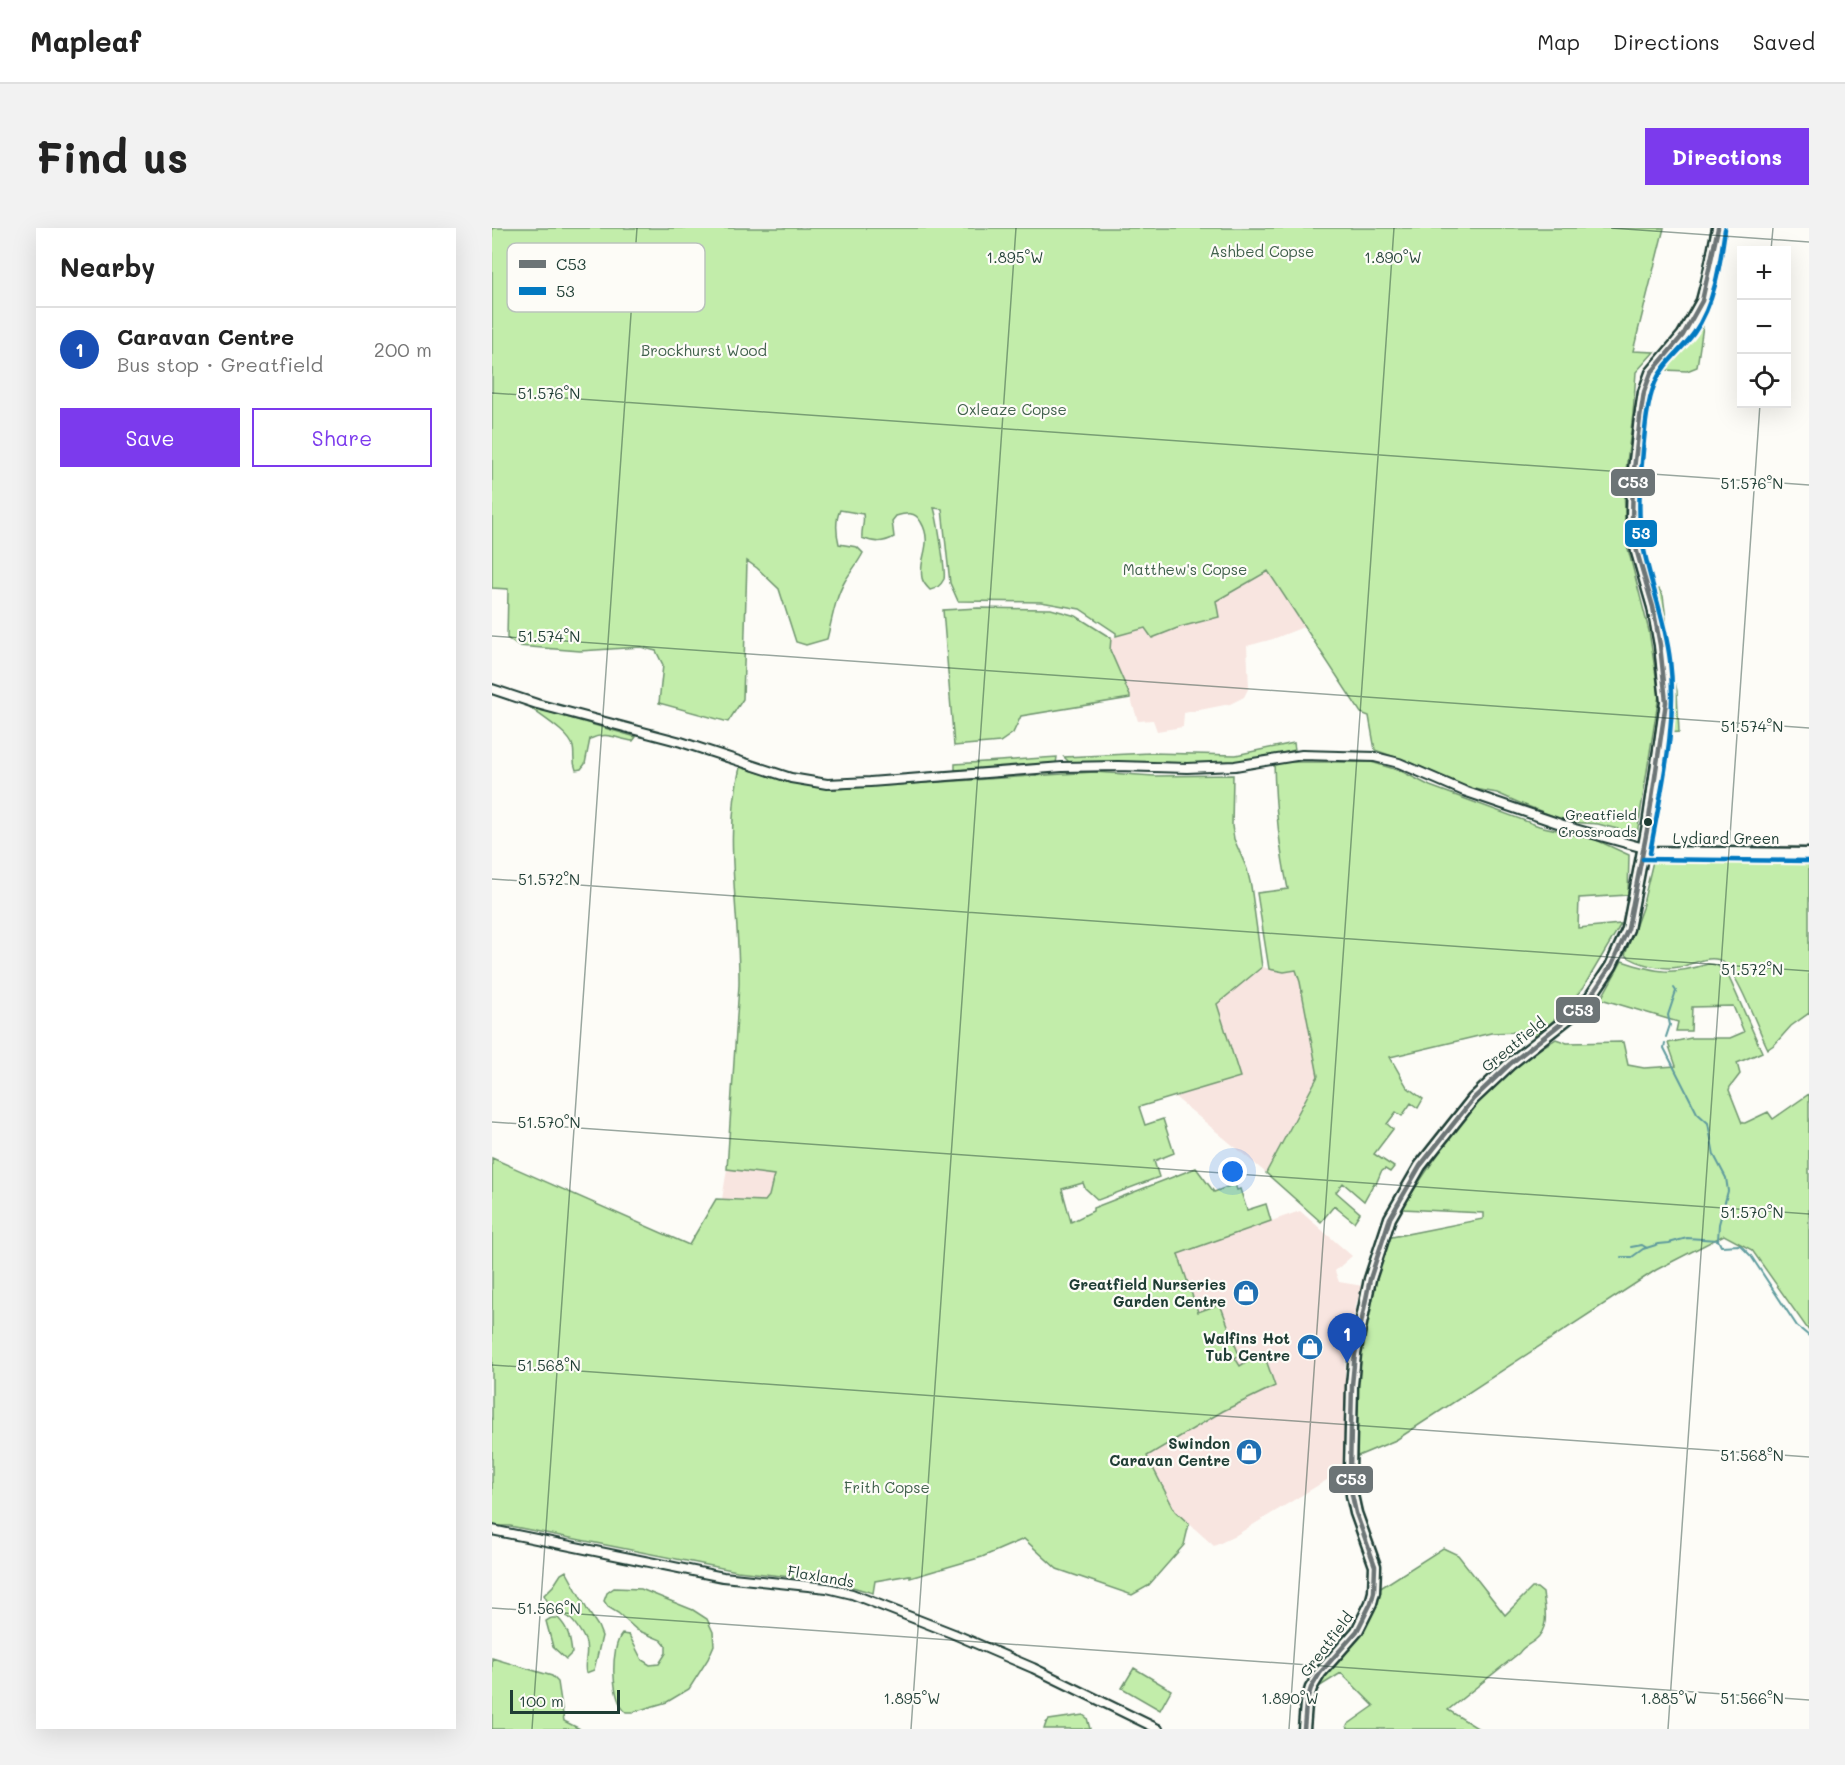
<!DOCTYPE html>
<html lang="en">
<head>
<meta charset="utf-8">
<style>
	:root { --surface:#fff; --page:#f2f2f2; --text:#222; --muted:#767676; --line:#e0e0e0; --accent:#7c3aed }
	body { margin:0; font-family:Mali,sans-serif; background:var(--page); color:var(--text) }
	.controls { position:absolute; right:18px; top:18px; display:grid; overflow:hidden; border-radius:0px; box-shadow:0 6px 24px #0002 }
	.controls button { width:54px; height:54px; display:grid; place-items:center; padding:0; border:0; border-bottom:2px solid var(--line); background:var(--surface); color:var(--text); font:30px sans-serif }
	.scale { position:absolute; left:18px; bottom:15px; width:110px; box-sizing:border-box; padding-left:6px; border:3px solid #1f3d34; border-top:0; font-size:16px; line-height:21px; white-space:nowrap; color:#1f3d34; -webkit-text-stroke:4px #fdfcf7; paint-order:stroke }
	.you { position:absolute; left:741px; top:944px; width:21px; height:21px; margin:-15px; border:4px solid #fff; border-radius:50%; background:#1a73e8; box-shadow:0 0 0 9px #1a73e833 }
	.badge { display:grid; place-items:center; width:39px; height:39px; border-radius:50%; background:var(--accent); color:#fff; font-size:20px; font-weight:700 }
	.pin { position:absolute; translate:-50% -50px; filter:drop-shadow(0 2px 3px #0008) }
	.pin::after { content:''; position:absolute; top:32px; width:21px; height:18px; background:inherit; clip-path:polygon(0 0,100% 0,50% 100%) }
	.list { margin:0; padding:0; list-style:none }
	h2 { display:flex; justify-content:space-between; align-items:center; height:78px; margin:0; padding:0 24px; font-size:26px }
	h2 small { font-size:20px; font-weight:400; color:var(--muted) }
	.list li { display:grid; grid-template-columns:39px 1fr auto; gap:18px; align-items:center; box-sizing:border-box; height:84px; padding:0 24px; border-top:2px solid var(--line) }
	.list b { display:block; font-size:22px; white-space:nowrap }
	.list p { margin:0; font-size:20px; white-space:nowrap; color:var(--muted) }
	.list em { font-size:20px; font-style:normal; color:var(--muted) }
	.actions { display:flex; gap:12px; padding:18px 24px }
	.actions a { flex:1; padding:14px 0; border:2px solid var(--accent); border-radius:0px; text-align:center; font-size:21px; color:var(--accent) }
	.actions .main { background:var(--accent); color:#fff }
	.icon { flex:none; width:33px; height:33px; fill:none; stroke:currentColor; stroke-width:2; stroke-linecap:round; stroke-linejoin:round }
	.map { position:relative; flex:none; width:1317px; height:1501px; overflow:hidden; border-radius:0px }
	header { display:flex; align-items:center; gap:36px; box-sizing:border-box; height:84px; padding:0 30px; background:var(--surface); border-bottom:2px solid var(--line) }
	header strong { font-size:28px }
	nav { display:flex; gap:33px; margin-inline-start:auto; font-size:21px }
	.intro { display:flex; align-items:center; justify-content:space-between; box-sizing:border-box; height:144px; padding:0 36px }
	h1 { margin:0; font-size:42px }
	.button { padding:15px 27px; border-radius:0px; background:var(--accent); color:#fff; font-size:21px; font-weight:700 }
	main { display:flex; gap:36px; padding:0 36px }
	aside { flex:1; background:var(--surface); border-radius:0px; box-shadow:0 6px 24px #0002 }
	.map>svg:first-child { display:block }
	.built { fill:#f8e5e0 }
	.green { fill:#c2edaa; stroke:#70956f; stroke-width:1.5 }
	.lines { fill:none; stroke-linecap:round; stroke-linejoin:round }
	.stream { stroke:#5f9b9d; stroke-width:2 }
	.street-casing { stroke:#1f3d34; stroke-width:12 }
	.secondary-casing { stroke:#1f3d34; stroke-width:15 }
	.street { stroke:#fdfcf7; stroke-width:8 }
	.secondary { stroke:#fdfcf7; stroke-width:10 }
	.bus-1-casing { stroke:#fdfcf7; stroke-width:9 }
	.bus-2-casing { stroke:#fdfcf7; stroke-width:9 }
	.bus-1 { stroke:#6c7476; stroke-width:4.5 }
	.bus-2 { stroke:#0279c1; stroke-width:4.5 }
	.ticks { fill:none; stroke:#1f3d34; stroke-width:1.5; stroke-opacity:0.45 }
	.bus-dot { fill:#1f3d34; stroke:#fdfcf7; stroke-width:2 }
	.labels { text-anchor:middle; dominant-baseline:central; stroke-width:4.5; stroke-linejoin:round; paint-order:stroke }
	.bus-label { font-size:14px; fill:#1f3d34; stroke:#fdfcf7; text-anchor:end }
	.park-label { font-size:15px; fill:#40604c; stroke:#fdfcf7 }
	.street-label { font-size:15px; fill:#1f3d34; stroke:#fdfcf7 }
	.poi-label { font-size:15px; font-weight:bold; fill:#1f3d34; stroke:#fdfcf7; text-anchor:end }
	.key { fill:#fdfcf7; stroke:#bac3bc; stroke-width:1.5 }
	.key-label { font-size:16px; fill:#1f3d34 }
	.ticks-label { font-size:15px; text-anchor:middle; fill:#1f3d34; stroke:#fdfcf7; stroke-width:4.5; stroke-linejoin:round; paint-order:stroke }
	.line-badge { stroke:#fdfcf7; stroke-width:2 }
	.badge-label { font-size:16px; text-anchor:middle; font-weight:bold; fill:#fff }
</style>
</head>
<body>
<header>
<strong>Mapleaf</strong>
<nav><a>Map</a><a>Directions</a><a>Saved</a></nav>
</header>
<div class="intro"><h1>Find us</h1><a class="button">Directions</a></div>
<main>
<aside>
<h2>Nearby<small></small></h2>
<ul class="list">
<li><span class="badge" style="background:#1a4fb4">1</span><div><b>Caravan Centre</b><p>Bus stop · Greatfield</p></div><em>200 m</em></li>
</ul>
<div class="actions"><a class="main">Save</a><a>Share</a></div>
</aside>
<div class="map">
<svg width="1317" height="1501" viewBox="0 0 1317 1501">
	<rect width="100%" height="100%" fill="#fdfcf7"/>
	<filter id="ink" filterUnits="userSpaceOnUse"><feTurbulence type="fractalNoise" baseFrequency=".0167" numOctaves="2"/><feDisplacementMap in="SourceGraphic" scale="12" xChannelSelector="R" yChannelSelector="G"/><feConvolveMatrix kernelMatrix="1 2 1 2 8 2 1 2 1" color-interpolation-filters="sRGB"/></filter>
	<g filter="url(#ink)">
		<path class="built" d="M776 343 814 398 781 411 755 418 757 459 752 469 738 476 692 485 691 499 665 503 661 492 646 493 638 468 618 422 619 410 653 400 660 410 688 399 727 389 723 373Z
			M770 739 792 744 804 742 808 754 826 848 774 945 683 869 748 848 725 776Z
			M235 941 282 947 277 968 273 973 230 971Z
			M808 983 860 1028 843 1043 847 1054 871 1058 868 1072H865L853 1132V1241L741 1309 722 1318 683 1283 655 1228 731 1183 783 1158 771 1123 748 1138 628 1046Z"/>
		<path class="green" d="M0 0H1172L1141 123 1162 124 1144 144 1141 186 1132 258 1134 313 1157 403 1167 467 1145 606 1106 596 1077 594 1030 576 1005 565 972 559 920 535 883 522 877 488 869 485 776 343 724 373 727 389 688 399 660 410 653 400 624 408V405L588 381 549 374 466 373 458 355 450 281 442 280C445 289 454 344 452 351 449 357 444 361 438 362 435 359 431 355 430 350 426 330 442 316 429 294 423 283 414 285 404 288L400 293 402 309C391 315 382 315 370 310 369 301 373 295 371 286L348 282C343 293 344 304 347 316L365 319 371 325C366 335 359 343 353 353 343 370 340 392 335 411L314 417 304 414 287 361 265 340 255 333 251 471 236 494 167 475 171 437 164 423 149 419 88 423 26 418 15 410 16 361 0 360Z
			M1212 91 1205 139 1195 143 1173 142 1176 133 1194 111 1202 95Z
			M1167 361 1171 368 1181 444 1185 463 1187 504 1176 505 1178 480 1163 367Z
			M486 380 559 381 584 388 619 410 618 422 638 468V470L529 488 521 505 508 514 462 518 451 382Z
			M36 478 144 509 141 513C125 511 114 503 98 511L93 536 89 541 84 542C80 532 83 528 81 519 79 506 47 487 36 478Z
			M802 515 803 522 759 533 725 536 674 538 644 535H583L577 534 572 529 659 525 744 527Z
			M565 529 564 536 560 537 463 542V536Z
			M782 534H879L909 543 938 558 1047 598 1100 610 1137 627 1136 667 1087 670 1086 700 1129 696 1091 760 1062 792 1045 807 1026 804 999 805 898 829 915 859 931 871 926 880 919 875 910 888 904 884 895 896 901 901 882 926 902 939 898 944 893 941 889 944 884 956 882 955 872 973 851 955 844 964 868 985 862 994 842 978 829 994 774 945 826 848 808 754 804 742 792 744 777 741 765 665 796 661C787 619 783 578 782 534Z
			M248 539 298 554 343 561 602 544 662 548 741 547 740 598 742 611 755 641 759 658 770 739 725 776 748 849 647 879 653 897 671 891 682 925 662 933 667 949 606 972 593 960 591 955 570 961 579 994 601 983V980L704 940 722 964 743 956 745 962 748 961 755 982 774 976 779 993 686 1026 706 1084 728 1076 747 1127 743 1130 748 1138 771 1123 783 1158 731 1183 655 1228 683 1283 697 1296 692 1317 656 1358 640 1367 565 1341 532 1311 490 1329 418 1350V1347L383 1353 381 1365 343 1354 245 1343 18 1298H0V930L197 1017 224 971 273 973 277 968 282 947 235 941 247 757C248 685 231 611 248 539Z
			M1165 630 1317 631V785L1299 798 1283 816 1276 821C1267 803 1245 744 1231 734 1219 725 1200 737 1187 739 1170 742 1147 737 1133 727L1150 680 1161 633Z
			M1130 733C1166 745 1180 747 1216 736 1224 736 1228 738 1233 745H1235L1270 824 1245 835 1248 846 1238 859 1237 862 1250 895H1253L1276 884 1281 891 1317 866V1103L1260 1022 1232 1007 1164 1042 904 1212 861 1230 866 1142 884 1048 895 1010 991 991V985L911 981 916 971C948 922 980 874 1025 835 1037 826 1052 819 1064 811L1075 815 1131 814 1136 837 1152 840 1184 838 1176 815 1199 810H1238L1252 804 1241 778 1200 779 1199 803H1184L1186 794 1109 771Z
			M951 1320 966 1327 1013 1387 1040 1360H1045L1051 1365C1053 1382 1058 1400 1043 1412 1037 1417 1031 1418 1027 1425L956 1482 987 1501H856L855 1497 882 1478 849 1445 825 1460C829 1453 833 1446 838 1440 852 1418 885 1388 887 1361Z
			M74 1343 96 1383 106 1398 110 1408 102 1442 94 1445C91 1434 98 1423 93 1412 90 1405 82 1393 76 1389 66 1381 57 1379 52 1367L62 1357 69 1346Z
			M122 1360 149 1361 201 1382 215 1391 221 1404 222 1417 216 1431 197 1461 175 1474 141 1484H134C119 1473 118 1420 130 1406L137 1407 150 1432 158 1437 167 1436 174 1425V1418L169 1412 145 1402 126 1385 116 1379 112 1373 115 1365Z
			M59 1390H66C77 1401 78 1410 80 1425L74 1431 61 1419 54 1393Z
			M0 1430 60 1448 66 1454 72 1493 88 1501H0Z
			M642 1440 679 1462 668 1482 630 1460Z
			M591 1487 595 1490 598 1501H552L554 1495 557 1492Z"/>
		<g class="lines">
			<path class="stream" d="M1174 809 1178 797 1176 787 1184 763 1182 760
				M1173 815 1172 820 1205 885 1216 895 1222 927 1234 950 1236 963 1227 996 1226 1012
				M1139 1019 1150 1017 1155 1020
				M1129 1029H1140L1151 1021 1167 1016 1177 1015 1195 1010 1226 1012 1229 1018 1248 1017 1259 1028 1305 1098 1317 1108"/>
			<defs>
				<path id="street" d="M0 461 45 476 189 514 299 550 335 556 378 554 570 539 626 538 695 540 743 538 810 527 883 529 907 535 972 563 1083 601 1152 620
					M0 1302 231 1349 335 1360 360 1366 462 1406 541 1440 666 1501"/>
				<path id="secondary" d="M1151 624 1317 626
					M812 1501 814 1476 819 1460 828 1445 865 1403 879 1375 882 1364 883 1338 864 1285 860 1267 858 1242 860 1157 863 1126 878 1051 898 990 928 938 981 871 1018 836 1085 783 1099 768 1119 738 1136 701 1156 597 1174 474 1168 417 1161 379 1145 324 1140 293 1141 250 1148 190 1152 164 1159 145 1191 107 1210 73 1216 50 1226 0"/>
			</defs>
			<use href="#street" class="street-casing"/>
			<use href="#secondary" class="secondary-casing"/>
			<use href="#street" class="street"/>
			<use href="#secondary" class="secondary"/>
			<defs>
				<path id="bus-1" d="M812 1501 814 1476 819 1460 828 1445 865 1403 879 1375 882 1364 883 1338 864 1285 860 1267 858 1242 860 1157 863 1126 878 1051 898 990 928 938 981 871 1018 836 1085 783 1099 768 1119 738 1136 701 1156 597 1174 474 1168 417 1161 379 1145 324 1140 293 1141 250 1148 190 1152 164 1159 145 1191 107 1210 73 1226 0"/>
				<path id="bus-2" d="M1158 625C1169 561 1186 497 1178 432 1173 390 1157 353 1150 312 1146 290 1147 267 1149 244 1152 217 1153 179 1163 155 1171 135 1190 122 1202 105 1223 75 1228 36 1233 1
					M1151 631 1317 633"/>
			</defs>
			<use href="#bus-1" class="bus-1-casing"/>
			<use href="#bus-2" class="bus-2-casing"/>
			<use href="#bus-1" class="bus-1"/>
			<use href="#bus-2" class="bus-2"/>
		</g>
	</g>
	<path class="ticks" d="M1119 0 1317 14M1279 22 1281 0M0 165 1317 257M0 408 1317 500M0 651 1317 743M0 894 1317 986M0 1137 1317 1229M0 1380 1317 1472M40 1501 145 0M419 1501 524 0M797 1501 902 0M1176 1501 1268 176"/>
	<defs>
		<symbol id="shop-disc" viewBox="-11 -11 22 22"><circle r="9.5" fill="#1f6fb2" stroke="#fdfcf7"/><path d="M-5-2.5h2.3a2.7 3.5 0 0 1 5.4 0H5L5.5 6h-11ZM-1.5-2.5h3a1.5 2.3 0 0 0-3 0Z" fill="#fff"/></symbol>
	</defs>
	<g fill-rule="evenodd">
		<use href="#shop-disc" x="739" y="1050" width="30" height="30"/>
		<use href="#shop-disc" x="803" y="1104" width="30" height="30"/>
		<use href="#shop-disc" x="742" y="1209" width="30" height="30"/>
	</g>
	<circle class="bus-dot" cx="1156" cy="594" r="5"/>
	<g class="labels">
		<g class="bus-label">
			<text x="1145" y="586">Greatfield<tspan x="1145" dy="17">Crossroads</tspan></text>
		</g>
		<g class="park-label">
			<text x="770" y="23">Ashbed Copse</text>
			<text x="212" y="122">Brockhurst Wood</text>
			<text x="520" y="181">Oxleaze Copse</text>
			<text x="693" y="341">Matthew's Copse</text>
			<text x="395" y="1259">Frith Copse</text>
		</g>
		<g class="street-label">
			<text x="1234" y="610">Lydiard Green</text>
			<text transform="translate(1021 816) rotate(-39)">Greatfield</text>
			<text transform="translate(329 1348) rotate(10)">Flaxlands</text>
			<text transform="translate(834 1416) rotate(-53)">Greatfield</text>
		</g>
		<g class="poi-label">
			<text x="734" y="1056">Greatfield Nurseries<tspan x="734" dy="17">Garden Centre</tspan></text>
			<text x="798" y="1110">Walfins Hot<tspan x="798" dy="17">Tub Centre</tspan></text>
			<text x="738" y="1215">Swindon<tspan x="738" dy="17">Caravan Centre</tspan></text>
		</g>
	</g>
	<rect x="15" y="15" width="198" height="69" rx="9" class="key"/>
	<rect x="27" y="32" width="27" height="8" fill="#6c7476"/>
	<rect x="27" y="59" width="27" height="8" fill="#0279c1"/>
	<g class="key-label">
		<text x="64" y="42">C53</text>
		<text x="64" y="69">53</text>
	</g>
	<g class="ticks-label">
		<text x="523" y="35">1.895°W</text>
		<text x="901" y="35">1.890°W</text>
		<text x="57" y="171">51.576°N</text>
		<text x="1260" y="261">51.576°N</text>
		<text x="57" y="414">51.574°N</text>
		<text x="1260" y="504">51.574°N</text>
		<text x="57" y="657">51.572°N</text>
		<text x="1260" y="747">51.572°N</text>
		<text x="57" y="900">51.570°N</text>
		<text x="1260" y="990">51.570°N</text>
		<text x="57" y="1143">51.568°N</text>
		<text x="1260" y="1233">51.568°N</text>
		<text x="57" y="1386">51.566°N</text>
		<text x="1260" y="1476">51.566°N</text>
		<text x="420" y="1476">1.895°W</text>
		<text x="798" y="1476">1.890°W</text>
		<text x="1177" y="1476">1.885°W</text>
	</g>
	<g class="line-badge">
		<rect x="1118" y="240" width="46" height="29" rx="6" fill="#6c7476"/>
		<rect x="1132" y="291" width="34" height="29" rx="6" fill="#0279c1"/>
		<rect x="1063" y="768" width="46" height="28" rx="6" fill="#6c7476"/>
		<rect x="836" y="1237" width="46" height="29" rx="6" fill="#6c7476"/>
	</g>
	<g class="badge-label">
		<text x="1141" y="260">C53</text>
		<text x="1149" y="311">53</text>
		<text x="1086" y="788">C53</text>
		<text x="859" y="1257">C53</text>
	</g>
</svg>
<div class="controls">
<button>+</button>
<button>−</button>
<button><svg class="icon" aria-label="locate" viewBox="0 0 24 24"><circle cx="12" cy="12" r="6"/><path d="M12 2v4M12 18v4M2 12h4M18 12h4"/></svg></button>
</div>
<div class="scale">100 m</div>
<div class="you"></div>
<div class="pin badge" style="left:855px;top:1135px;background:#1a4fb4">1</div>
</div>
</main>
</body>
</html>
